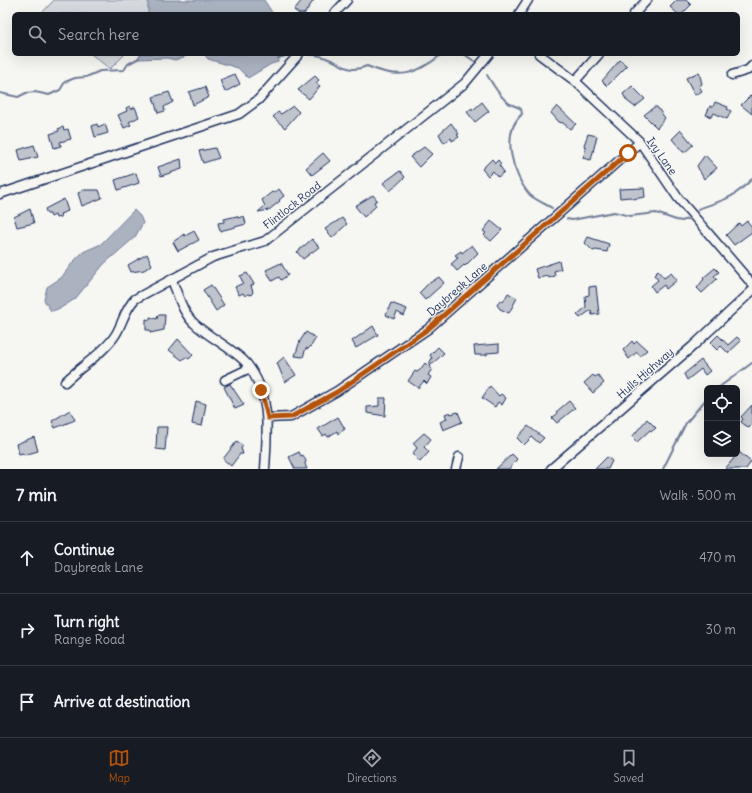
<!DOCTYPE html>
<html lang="en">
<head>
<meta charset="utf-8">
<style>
	:root { --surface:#171b24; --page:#242831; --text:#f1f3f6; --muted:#9ea1a6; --line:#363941; --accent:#b45309 }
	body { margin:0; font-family:Delius,sans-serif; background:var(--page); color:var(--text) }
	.controls { position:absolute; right:12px; bottom:12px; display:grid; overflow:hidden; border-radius:6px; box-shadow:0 4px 16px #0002 }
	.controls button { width:36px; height:36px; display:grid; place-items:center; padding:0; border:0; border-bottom:1px solid var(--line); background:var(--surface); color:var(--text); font:20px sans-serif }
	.stop { position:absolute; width:12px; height:12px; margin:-9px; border:3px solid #b45309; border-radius:50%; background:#fff }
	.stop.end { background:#b45309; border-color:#fff; box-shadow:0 1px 4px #0008 }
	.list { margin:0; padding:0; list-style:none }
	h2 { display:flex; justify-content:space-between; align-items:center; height:52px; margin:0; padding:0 16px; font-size:17px }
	h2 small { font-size:13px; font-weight:400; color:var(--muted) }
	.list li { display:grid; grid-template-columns:26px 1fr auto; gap:12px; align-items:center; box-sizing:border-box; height:72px; padding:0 16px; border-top:1px solid var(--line) }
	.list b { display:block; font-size:15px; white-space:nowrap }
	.list p { margin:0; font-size:13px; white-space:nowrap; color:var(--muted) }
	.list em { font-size:13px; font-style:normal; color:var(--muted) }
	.icon { flex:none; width:22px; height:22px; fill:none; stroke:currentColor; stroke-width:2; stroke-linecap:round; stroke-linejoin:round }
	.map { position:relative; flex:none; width:752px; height:469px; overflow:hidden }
	.search { position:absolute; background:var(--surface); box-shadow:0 4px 16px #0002; left:12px; right:12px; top:12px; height:44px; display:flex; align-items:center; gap:10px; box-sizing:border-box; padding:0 14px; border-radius:6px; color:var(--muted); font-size:15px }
	.sheet { height:268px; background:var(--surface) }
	nav { display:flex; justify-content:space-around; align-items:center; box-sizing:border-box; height:56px; border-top:1px solid var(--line); background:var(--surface); font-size:11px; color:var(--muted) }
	nav a { display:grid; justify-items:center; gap:2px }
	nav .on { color:var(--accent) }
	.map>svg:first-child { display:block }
	.green { fill:#d6d9dd; stroke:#78849e }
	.water { fill:#abb2c0; stroke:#717e99 }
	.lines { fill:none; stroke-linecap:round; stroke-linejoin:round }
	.stream { stroke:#717e99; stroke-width:2 }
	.building { fill:#c0c4cd; stroke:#1b2f5e }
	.minor-casing { stroke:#1b2f5e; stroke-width:11 }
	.minor { stroke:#f6f6f2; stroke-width:8 }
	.route { stroke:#b45309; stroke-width:5 }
	.labels { text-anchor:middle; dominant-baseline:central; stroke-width:3; stroke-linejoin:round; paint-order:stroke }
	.street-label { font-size:11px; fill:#1b2f5e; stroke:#f6f6f2 }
</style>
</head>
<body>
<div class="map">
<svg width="752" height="469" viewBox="0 0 752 469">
	<rect width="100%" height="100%" fill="#f6f6f2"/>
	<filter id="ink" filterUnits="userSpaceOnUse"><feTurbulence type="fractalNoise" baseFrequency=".025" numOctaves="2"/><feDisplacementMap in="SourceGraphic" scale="8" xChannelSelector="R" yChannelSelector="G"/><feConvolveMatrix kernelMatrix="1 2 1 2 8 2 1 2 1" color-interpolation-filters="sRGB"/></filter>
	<g filter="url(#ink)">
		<path class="green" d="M54 0H165L166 14H41Z
			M91 54H125L110 69Z"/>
		<path class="water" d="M148 0H264L273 14H148Z
			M141 54H193L175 60 167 58 137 59Z
			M204 54H281L278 62 271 64 248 78 238 68 208 59Z
			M134 210 140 216 143 223 135 237 104 264 75 299 59 309 51 311 44 300 47 287 61 278 73 262 83 252 101 244Z"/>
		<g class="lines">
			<path class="stream" d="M308 54C314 55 321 55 326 58 345 64 346 74 367 66 399 80 416 75 442 54
				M464 54 474 61
				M278 58 293 54
				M487 75C493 84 500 98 510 104 514 106 517 106 521 109L522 114C500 134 513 176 530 195 536 200 545 204 552 208
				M0 93 18 97 26 93 35 92 49 95 60 90 65 82 75 78 86 77 100 71 124 70 128 64 139 58
				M698 209C725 199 730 201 752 179
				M567 219 572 220 614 212 630 216 656 213 676 220 682 221 687 219
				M718 388 752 363
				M663 469 686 423 707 398"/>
		</g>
		<path class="building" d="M302 0H314L304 14H299L294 10Z
			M677 0H686L691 5 682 14H678L670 7Z
			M620 60 627 66 607 86 602 81Z
			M699 72 702 84 699 86 702 91 695 95 686 78Z
			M235 74 240 84 225 92 220 80Z
			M315 76 319 80 316 83 320 86 309 99 298 90Z
			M632 86 645 99 635 107 627 101 623 94Z
			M205 87 209 97 193 105 189 92Z
			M169 92 173 102 164 107 165 111 158 113 153 97Z
			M752 94V114L741 105Z
			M482 102 489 111 475 122 467 112 472 108 473 110Z
			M715 102 728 107 727 109 731 111 727 119 714 113 711 117 706 115 710 106 713 107Z
			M130 106 131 109 135 107 139 117 129 122 131 125 124 128 118 115 127 111 126 108Z
			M293 106 299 112 285 128 273 117 278 112 281 114Z
			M557 106 576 124 570 129 563 123 559 122 551 113Z
			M654 107H657L665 118 657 128 644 115Z
			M451 123 459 134 457 135 459 137 452 141 451 138 444 143 439 134Z
			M97 124 98 127 105 124 108 133 95 137 92 126Z
			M63 127 64 130 68 129 71 139 60 142 61 146 54 148 50 134 59 131 58 129Z
			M681 130 693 145 685 152H683L672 139Z
			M588 134 597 136 591 160 583 158 586 149 584 145Z
			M34 145 38 157 21 161 18 150Z
			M424 147 432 154 419 167 410 157Z
			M215 148 219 158 203 163 199 151Z
			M323 153 330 161 312 175 306 168Z
			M705 155 717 168 704 179 697 166Z
			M181 159 182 169 161 176 158 167Z
			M492 159 495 163 498 160 501 164 499 165 504 172 498 177 493 171 488 176 482 169Z
			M400 171 405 177 390 191 383 183Z
			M136 173 139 183 118 190 115 180Z
			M644 188 645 197 633 199 630 197 620 198 619 189Z
			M279 189 284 196 279 200 280 201 269 210 258 212 265 206 262 200 272 192 274 193Z
			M84 190H99L102 198 82 206 78 193Z
			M373 195 377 200 374 202 376 206 364 217 355 206Z
			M64 199 68 211 60 214 61 217 56 218 55 215 51 217 50 214H47L45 209Z
			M30 209 34 223 17 227 14 217Z
			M237 216 238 218 244 216 246 224 220 231 218 223 224 222V219Z
			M342 218 347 224 332 238 325 229Z
			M491 221 502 230 491 241 484 235 486 233 483 231Z
			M747 221 752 227V232L734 245 726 235 739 223 741 226Z
			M194 231 199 240 178 251 173 242 184 234 185 236Z
			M588 237 609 244 607 252 596 250 593 251 585 243Z
			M312 239 319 247 303 259 297 252Z
			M472 245 478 253 465 266 464 265 457 271 451 264 458 258 455 255 461 251 462 253Z
			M147 254 152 265 144 270 131 272 128 265Z
			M559 261 561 269 554 271 555 276 549 278 548 276 538 278 535 269Z
			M281 263 288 275 281 280 279 277 272 281 266 270Z
			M715 268 719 272 714 276 717 279 702 293 697 288 704 279 703 278Z
			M658 271 664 278 671 273 677 280 666 289 664 285 655 292 651 286 658 280 654 275Z
			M247 273 254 284 251 286 253 292 251 295 248 294 245 296 243 293 239 295 235 287 243 283 240 276Z
			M439 277 444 283 425 300 419 293 428 284Z
			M211 285 224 305 216 311 203 290Z
			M596 286 599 314 592 315 591 310 580 318 577 315 586 307 585 296 589 295V287Z
			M508 293 517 298 509 313 500 309 497 305 500 300 503 302Z
			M391 303 407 309 404 316 397 312 394 319 386 315Z
			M158 315H165L164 330 150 333V330H146V319L150 320V317L157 319Z
			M373 326 378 335 356 348 352 341Z
			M306 332 316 338 311 346 308 349 306 348 303 357 295 356 300 341Z
			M718 335 728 345 737 337 741 341 728 353 721 346 717 350 710 343Z
			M178 339 193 355 189 359 186 357 182 360 169 350Z
			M632 341 634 344 637 341 647 350 640 356 637 352 629 359 623 350Z
			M499 344V352L487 353V355H475L474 346Z
			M438 347 444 353 429 367 432 369 428 375 431 377 427 384 424 381 418 388 408 381 415 371 417 372 420 370 425 363 428 366 432 358 430 355Z
			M284 357 296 375 285 382 277 363Z
			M701 360 710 371 705 375 701 369 687 380 684 374Z
			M593 375 595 377 598 375 604 383 593 393 584 383Z
			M230 384 244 405 235 409 224 387Z
			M490 386 499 396 501 394 506 398 502 405 498 402 495 407 482 398Z
			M379 398H386L385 416 367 413V407L379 406Z
			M196 401 206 404 202 426 192 424Z
			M569 401 575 408 557 423 552 418 557 414 556 412Z
			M752 405V424L749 428 741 422 743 419 741 417Z
			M70 410 75 420 55 428 52 421Z
			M450 412 451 414 458 412 462 422 443 430 440 422 447 419 445 414Z
			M338 417 345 429 338 434 337 431 328 437 326 434 323 436 318 429Z
			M647 419 656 428 652 431 650 430 637 442 632 437Z
			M528 426 544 438 539 443 532 437 524 445 517 438Z
			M157 427H167L165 450 156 449Z
			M424 433 431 439 424 447 429 452 420 462 412 454 417 448 413 443Z
			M34 437 38 451 24 455 23 453 19 454 16 444Z
			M237 441 243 446 241 448 243 454H240L231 466 223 459Z
			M299 452 301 456 303 455 306 461 305 464 307 469H295L289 457Z
			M739 452 751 462 746 469H725Z
			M512 454 517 459 509 469H496Z
			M607 457 612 461 608 469H595Z"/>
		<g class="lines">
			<defs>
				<path id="minor" d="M334 14 347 0
					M519 14 528 0
					M634 14 647 0
					M539 54 575 81 640 142 678 198 752 284
					M732 75 748 70 752 66
					M575 81 599 54
					M0 194 239 114 258 100 299 54
					M172 280C178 295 183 315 196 325 209 337 238 352 247 364 272 396 267 432 265 469
					M225 380 250 368
					M65 382C80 367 105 352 116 334 123 322 125 309 135 299L213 257 265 241 465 83 489 54
					M268 418 291 417 337 391 428 329 640 142
					M456 469 459 457
					M551 469 693 346 752 291"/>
			</defs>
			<use href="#minor" class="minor-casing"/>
			<use href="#minor" class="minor"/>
		</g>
	</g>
	<g class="lines" filter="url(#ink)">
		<path class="route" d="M261 390 268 418 291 417 337 392 428 329 628 153"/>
	</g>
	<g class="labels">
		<g class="street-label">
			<text transform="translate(662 156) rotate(55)">Ivy Lane</text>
			<text transform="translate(292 205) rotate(-38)">Flintlock Road</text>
			<text transform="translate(457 289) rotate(-41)">Daybreak Lane</text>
			<text transform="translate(645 373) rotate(-41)">Hulls Highway</text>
		</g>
	</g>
</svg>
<div class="controls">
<button><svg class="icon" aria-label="locate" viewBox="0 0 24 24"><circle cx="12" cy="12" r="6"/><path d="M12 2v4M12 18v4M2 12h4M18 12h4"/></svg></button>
<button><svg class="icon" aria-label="layers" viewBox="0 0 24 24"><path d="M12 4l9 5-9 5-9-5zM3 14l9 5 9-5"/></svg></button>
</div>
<div class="stop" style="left:628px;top:153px"></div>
<div class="stop end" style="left:261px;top:390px"></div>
<div class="search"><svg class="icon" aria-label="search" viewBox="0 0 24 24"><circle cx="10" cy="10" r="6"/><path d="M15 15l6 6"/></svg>Search here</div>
</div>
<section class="sheet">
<h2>7 min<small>Walk · 500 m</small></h2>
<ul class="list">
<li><svg class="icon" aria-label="ahead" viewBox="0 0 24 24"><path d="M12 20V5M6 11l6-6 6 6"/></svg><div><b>Continue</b><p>Daybreak Lane</p></div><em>470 m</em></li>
<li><svg class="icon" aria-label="right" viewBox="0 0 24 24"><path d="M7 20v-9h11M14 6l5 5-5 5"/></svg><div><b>Turn right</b><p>Range Road</p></div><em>30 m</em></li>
<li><svg class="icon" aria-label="arrive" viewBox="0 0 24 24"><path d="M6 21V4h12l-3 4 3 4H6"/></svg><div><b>Arrive at destination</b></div></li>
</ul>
</section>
<nav>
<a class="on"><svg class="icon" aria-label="map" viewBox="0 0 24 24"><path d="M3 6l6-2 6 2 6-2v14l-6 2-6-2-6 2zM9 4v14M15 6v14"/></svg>Map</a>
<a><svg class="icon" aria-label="directions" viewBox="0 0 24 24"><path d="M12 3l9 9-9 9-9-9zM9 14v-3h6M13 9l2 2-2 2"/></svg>Directions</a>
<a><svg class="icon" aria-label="saved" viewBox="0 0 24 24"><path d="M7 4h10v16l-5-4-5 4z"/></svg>Saved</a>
</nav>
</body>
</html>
